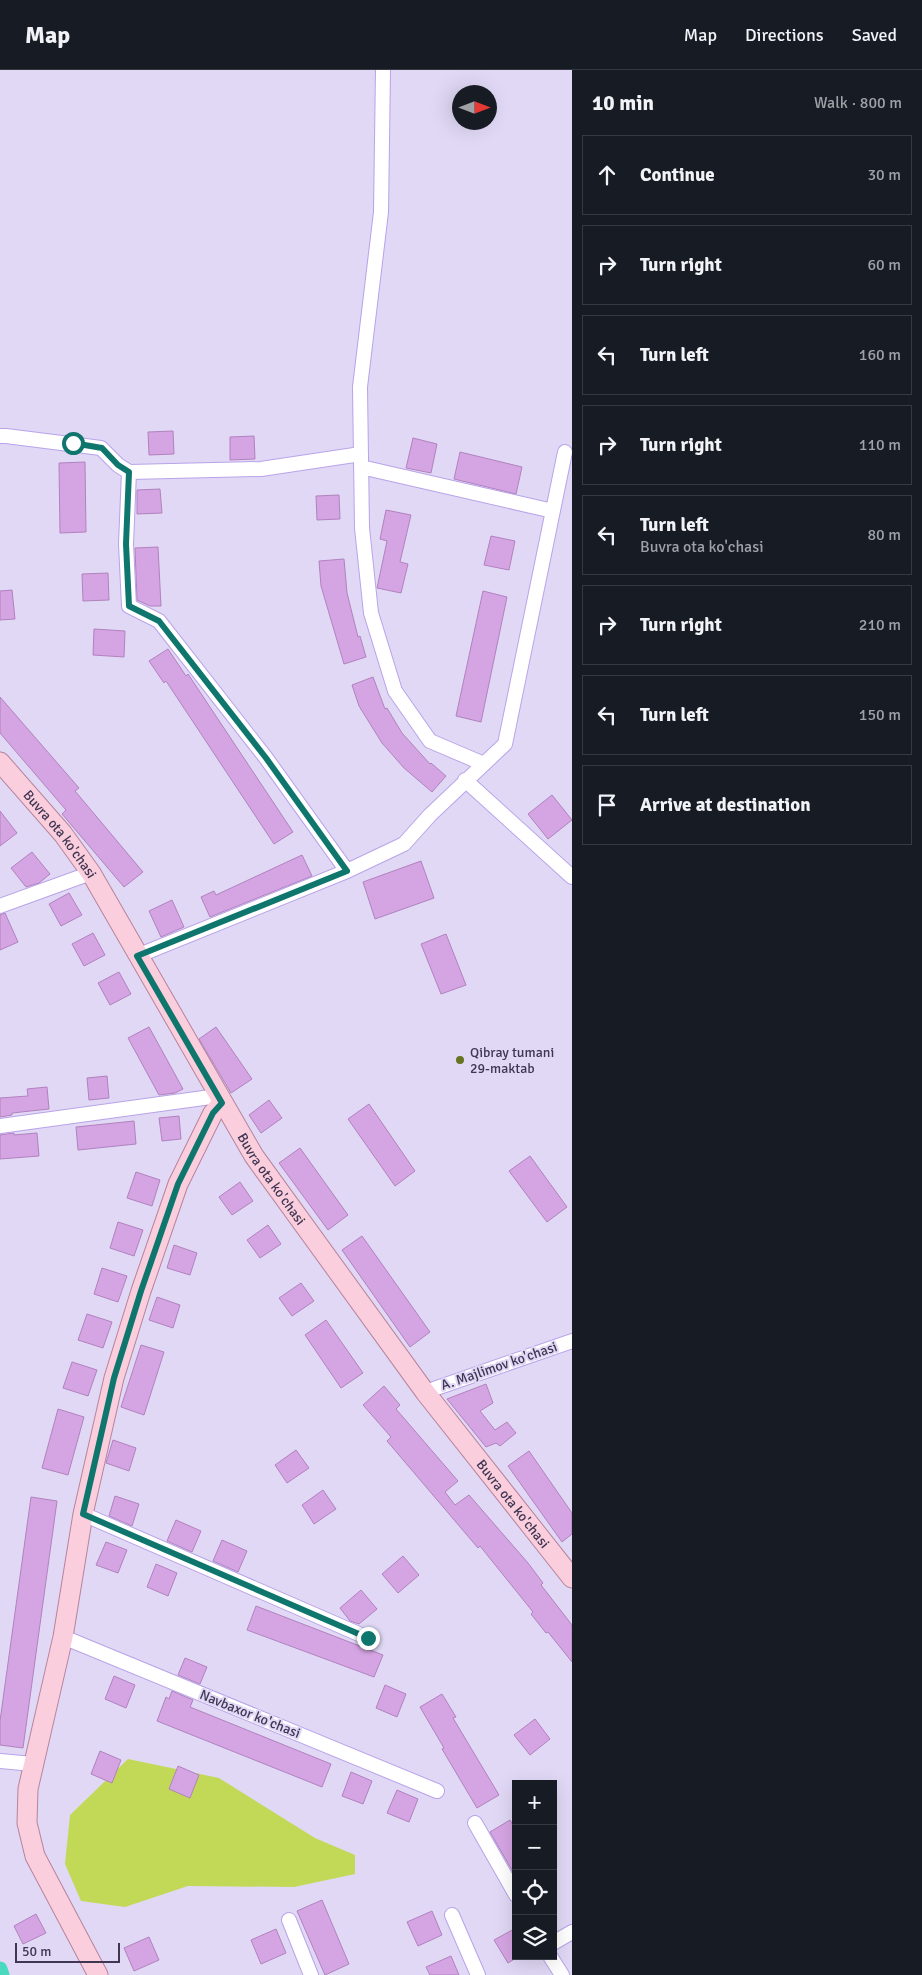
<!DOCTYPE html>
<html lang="en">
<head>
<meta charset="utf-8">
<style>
	:root { --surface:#171b24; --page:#20242c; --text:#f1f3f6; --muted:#9ea1a6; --line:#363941 }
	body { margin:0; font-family:Signika,sans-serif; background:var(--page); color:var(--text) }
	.controls { position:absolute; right:15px; bottom:15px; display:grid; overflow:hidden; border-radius:0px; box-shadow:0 5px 20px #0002 }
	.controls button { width:45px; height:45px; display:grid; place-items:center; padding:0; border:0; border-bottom:1px solid var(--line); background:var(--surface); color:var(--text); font:25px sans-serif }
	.compass { position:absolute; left:452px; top:15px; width:45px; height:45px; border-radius:50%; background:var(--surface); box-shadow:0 5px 20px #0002; rotate:90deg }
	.scale { position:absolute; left:15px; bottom:12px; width:105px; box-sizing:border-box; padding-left:5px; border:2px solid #3f3653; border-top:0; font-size:14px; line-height:18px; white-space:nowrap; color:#3f3653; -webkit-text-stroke:4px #e0d8f5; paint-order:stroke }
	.stop { position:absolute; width:15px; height:15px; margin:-11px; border:4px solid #0f766e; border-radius:50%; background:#fff }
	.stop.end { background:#0f766e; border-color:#fff; box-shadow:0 1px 5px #0008 }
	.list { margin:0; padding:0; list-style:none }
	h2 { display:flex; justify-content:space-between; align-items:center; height:65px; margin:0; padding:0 20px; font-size:21px }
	h2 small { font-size:16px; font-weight:400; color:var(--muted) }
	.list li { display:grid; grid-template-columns:32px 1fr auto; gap:15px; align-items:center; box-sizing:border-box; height:80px; margin:0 10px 10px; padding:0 10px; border:1px solid var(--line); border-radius:0px }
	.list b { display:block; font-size:19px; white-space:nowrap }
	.list p { margin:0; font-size:16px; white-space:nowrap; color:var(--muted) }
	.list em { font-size:16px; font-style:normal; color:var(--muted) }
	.icon { flex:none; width:28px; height:28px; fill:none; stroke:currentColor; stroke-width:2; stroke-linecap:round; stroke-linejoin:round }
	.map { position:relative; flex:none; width:572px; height:1905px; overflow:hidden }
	header { display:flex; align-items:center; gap:30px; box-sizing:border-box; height:70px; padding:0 25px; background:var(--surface); border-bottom:1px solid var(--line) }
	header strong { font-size:24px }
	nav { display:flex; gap:28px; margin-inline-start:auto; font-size:18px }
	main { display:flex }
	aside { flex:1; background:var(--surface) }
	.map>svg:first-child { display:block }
	.green { fill:#c1d957 }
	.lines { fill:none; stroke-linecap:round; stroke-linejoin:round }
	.canal { stroke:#48d9bf; stroke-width:15 }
	.building { fill:#d5a5e3; stroke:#b182be }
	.minor-casing { stroke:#b9a3e9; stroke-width:16 }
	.major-casing { stroke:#b7839d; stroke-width:21 }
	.minor { stroke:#fff; stroke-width:14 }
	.major { stroke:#facedc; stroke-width:19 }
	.route { stroke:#0f766e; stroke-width:6 }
	.poi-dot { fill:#667421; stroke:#e0d8f5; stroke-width:2 }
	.labels { text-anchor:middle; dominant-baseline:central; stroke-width:4; stroke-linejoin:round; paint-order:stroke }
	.street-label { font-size:14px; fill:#3f3653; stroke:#e0d8f5 }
	.poi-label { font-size:14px; fill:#3f3653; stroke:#e0d8f5; text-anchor:start }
</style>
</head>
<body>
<header>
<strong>Map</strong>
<nav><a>Map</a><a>Directions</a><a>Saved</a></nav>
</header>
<main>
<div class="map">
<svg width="572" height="1905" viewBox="0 0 572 1905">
	<rect width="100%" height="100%" fill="#e0d8f5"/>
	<path class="green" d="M128 1689 219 1708 315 1768 355 1785V1804L294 1817 188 1816 125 1837 81 1831 65 1794 70 1745Z"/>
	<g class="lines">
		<path class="canal" d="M0 1899 2 1905"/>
	</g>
	<path class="building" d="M173 361 174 384 149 385 148 362Z
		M254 366 255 389 230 390V367Z
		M413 368 437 374 431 403 406 398Z
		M460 382 522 397 516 424 454 409Z
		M85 392 86 462 60 463 59 393Z
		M160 419 162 443 137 444V420Z
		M339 425 340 449 317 450 316 426Z
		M386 440 411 445 400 492 408 494 401 523 377 518 387 471 380 469Z
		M491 466 515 471 509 500 484 495Z
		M158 477 161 536H150L137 530 135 478Z
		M344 489 347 523 358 567 360 566 366 587 344 594 321 516 319 491Z
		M108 503 109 530 83 531 82 504Z
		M12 520 15 549 0 550V521Z
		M483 521 507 527 481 652 456 646Z
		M94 559 125 561 124 587 93 585Z
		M168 579 186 606 188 604 293 762 274 774 166 611 164 613 149 591Z
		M373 607 385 639 387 638 402 663 430 694 431 693 446 706 432 722 404 698 382 673 359 636 352 615Z
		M0 627 79 718 75 721 143 802 124 817 62 744 66 740 0 663Z
		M552 725 572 750 548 769 528 744Z
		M0 741 17 763 0 776Z
		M32 782 50 804 39 813 26 817 11 798Z
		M302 785 312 806 210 847 201 827 214 821 216 825Z
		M421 791 434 828 375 849 363 812Z
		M69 823 82 845 61 856 49 834Z
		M172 830 184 857 161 867 149 841Z
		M5 843 18 872 0 880V845Z
		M93 863 105 885 84 896 72 874Z
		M446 864 466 915 441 924 421 874Z
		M119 902 131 924 110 935 98 913Z
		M149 957 183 1019 175 1023 159 1025 128 968Z
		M216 957 252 1009 231 1023 199 969Z
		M107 1006 109 1028 89 1030 87 1008Z
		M47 1017 49 1039 12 1043V1045L0 1047V1028L28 1026 27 1019Z
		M269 1030 282 1048 261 1063 249 1045Z
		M369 1034 415 1101 395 1116 348 1049Z
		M179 1046 181 1069 162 1071 159 1048Z
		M134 1051 136 1074 78 1080 76 1057Z
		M14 1063V1065L37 1063 39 1086 0 1089V1065Z
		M300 1078 348 1145 328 1160 279 1093Z
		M530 1086 567 1137 547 1152 509 1101Z
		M136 1102 160 1110 152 1136 127 1128Z
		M240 1112 253 1131 232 1145 219 1127Z
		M118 1152 143 1160 134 1186 110 1178Z
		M268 1155 281 1174 260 1188 247 1170Z
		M362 1166 430 1262 410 1277 342 1180Z
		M174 1175 197 1183 190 1205 167 1198Z
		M102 1198 127 1206 118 1232 94 1224Z
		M301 1213 314 1231 292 1246 279 1228Z
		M157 1227 180 1235 173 1258 149 1250Z
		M87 1244 112 1252 103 1278 78 1270Z
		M326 1250 363 1303 341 1318 305 1265Z
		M141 1275 164 1282 144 1345 121 1337Z
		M72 1292 97 1300 88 1326 63 1318Z
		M486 1314 493 1333 480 1341 495 1360 507 1352 516 1363 500 1376 496 1373 486 1377 447 1329Z
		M384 1316 400 1335 396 1339 458 1411 445 1422 455 1435 469 1425 528 1493 543 1513 541 1515 572 1555V1592L548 1562 546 1563 531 1544 533 1542 480 1476 478 1478 387 1371 391 1367 363 1335Z
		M58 1339 84 1347 68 1405 42 1398Z
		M113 1370 136 1378 129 1401 106 1393Z
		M296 1380 309 1398 287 1413 275 1395Z
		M529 1381 572 1443V1464L562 1472 508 1396Z
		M323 1420 336 1439 314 1454 302 1435Z
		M115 1426 139 1434 132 1456 109 1446Z
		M31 1427 57 1431 23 1678 0 1675V1651Z
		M176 1450 201 1461 192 1482 167 1471Z
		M222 1470 247 1481 238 1502 213 1491Z
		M106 1472 127 1480 118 1503 96 1495Z
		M403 1486 419 1505 398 1523 382 1504Z
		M156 1494 177 1503 168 1526 147 1517Z
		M361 1520 377 1539 359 1554 350 1551 340 1538Z
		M256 1536 383 1585 374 1607 247 1560Z
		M185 1588 207 1597 200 1614 178 1605Z
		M114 1606 135 1615 126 1638 105 1629Z
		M385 1615 406 1624 397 1647 376 1638Z
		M172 1621 193 1630 190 1637 331 1694 322 1717 157 1651 166 1627 169 1629Z
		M442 1624 456 1647 453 1648 499 1725 477 1738 442 1679 444 1678 420 1637Z
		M535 1649 550 1669 530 1685 514 1665Z
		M100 1681 121 1690 112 1713 91 1704Z
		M178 1696 199 1705 190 1728 169 1719Z
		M351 1702 372 1711 363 1734 342 1726Z
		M397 1720 418 1729 409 1752 387 1743Z
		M510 1750 516 1760V1807L490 1762Z
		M322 1830 349 1894 325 1905 297 1841Z
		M432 1841 442 1865 418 1876 407 1852Z
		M36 1844 46 1863 23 1874 14 1856Z
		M516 1858V1888L508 1893 494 1870Z
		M276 1859 286 1883 261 1894 251 1870Z
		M149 1867 159 1890 134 1901 124 1878Z
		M451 1886 459 1905H430L426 1897Z"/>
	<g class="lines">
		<defs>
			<path id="minor" d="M383 0 381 142 360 317 362 458 371 543 395 621 430 671 484 694
				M0 366H6L101 378 118 395 129 402 261 399 361 384
				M361 397 553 441
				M129 402 126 474 129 536 159 551 266 688 347 801
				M465 710 572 807
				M0 836 91 803
				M137 886 347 801 404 774 430 745 505 674 565 382
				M0 1056 218 1026
				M425 1322 572 1271
				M83 1444 368 1568
				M63 1567 437 1721
				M0 1691 33 1694
				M475 1753 516 1825
				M452 1845 478 1905
				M289 1850 311 1905
				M553 1873 572 1862
				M550 1886 562 1905"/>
			<g id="major">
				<path id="s1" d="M0 692 63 764 91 803 254 1086 425 1322 572 1508"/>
				<path d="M98 1905 35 1786 27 1753 28 1719 63 1567 83 1444 114 1308 141 1221 178 1114 213 1043 222 1033"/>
			</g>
		</defs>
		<use href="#minor" class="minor-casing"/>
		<use href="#major" class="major-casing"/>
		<use href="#minor" class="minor"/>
		<use href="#major" class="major"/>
	</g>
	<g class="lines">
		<path class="route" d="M73 373 102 378 118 395 129 402 126 474 129 536 159 551 266 688 347 801 137 886 222 1033 213 1043 178 1114 141 1221 114 1308 83 1444 368 1568"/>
	</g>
	<circle class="poi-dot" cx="460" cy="990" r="5"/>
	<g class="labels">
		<g class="street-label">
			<text stroke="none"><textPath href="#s1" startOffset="94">Buvra ota ko'chasi</textPath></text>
			<text stroke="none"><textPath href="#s1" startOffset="499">Buvra ota ko'chasi</textPath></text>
			<text transform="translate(499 1296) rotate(-19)">A. Majlimov ko'chasi</text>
			<text stroke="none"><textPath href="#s1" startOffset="904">Buvra ota ko'chasi</textPath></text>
			<text transform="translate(250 1644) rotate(22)">Navbaxor ko'chasi</text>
		</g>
		<g class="poi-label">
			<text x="470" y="982">Qibray tumani<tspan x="470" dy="16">29-maktab</tspan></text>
		</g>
	</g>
</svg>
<div class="controls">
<button>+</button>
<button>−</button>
<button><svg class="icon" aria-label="locate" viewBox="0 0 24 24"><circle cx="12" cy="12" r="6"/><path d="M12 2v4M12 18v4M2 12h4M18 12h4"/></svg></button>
<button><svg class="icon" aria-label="layers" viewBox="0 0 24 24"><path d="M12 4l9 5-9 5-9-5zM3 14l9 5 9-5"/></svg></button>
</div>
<svg class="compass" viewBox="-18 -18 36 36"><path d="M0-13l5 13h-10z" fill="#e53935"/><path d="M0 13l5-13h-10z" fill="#9ea1a6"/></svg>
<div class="scale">50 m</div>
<div class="stop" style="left:73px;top:373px"></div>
<div class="stop end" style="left:368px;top:1568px"></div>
</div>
<aside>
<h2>10 min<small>Walk · 800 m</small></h2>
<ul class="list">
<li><svg class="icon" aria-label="ahead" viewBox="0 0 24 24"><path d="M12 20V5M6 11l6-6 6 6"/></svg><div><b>Continue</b></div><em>30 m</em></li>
<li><svg class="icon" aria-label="right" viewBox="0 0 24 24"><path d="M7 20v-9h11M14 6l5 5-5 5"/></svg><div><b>Turn right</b></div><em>60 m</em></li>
<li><svg class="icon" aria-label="left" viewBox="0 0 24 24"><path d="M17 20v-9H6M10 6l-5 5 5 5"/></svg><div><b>Turn left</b></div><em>160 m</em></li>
<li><svg class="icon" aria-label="right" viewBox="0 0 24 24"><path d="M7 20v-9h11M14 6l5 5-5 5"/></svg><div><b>Turn right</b></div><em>110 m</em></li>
<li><svg class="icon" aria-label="left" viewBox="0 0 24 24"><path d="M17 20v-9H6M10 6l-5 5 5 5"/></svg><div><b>Turn left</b><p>Buvra ota ko'chasi</p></div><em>80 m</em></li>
<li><svg class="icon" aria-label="right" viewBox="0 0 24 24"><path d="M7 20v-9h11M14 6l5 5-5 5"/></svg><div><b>Turn right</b></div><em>210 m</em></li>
<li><svg class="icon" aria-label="left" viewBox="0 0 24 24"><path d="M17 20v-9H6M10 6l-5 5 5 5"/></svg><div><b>Turn left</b></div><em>150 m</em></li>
<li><svg class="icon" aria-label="arrive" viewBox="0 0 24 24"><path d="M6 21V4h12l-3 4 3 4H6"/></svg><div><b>Arrive at destination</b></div></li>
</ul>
</aside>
</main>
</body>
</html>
